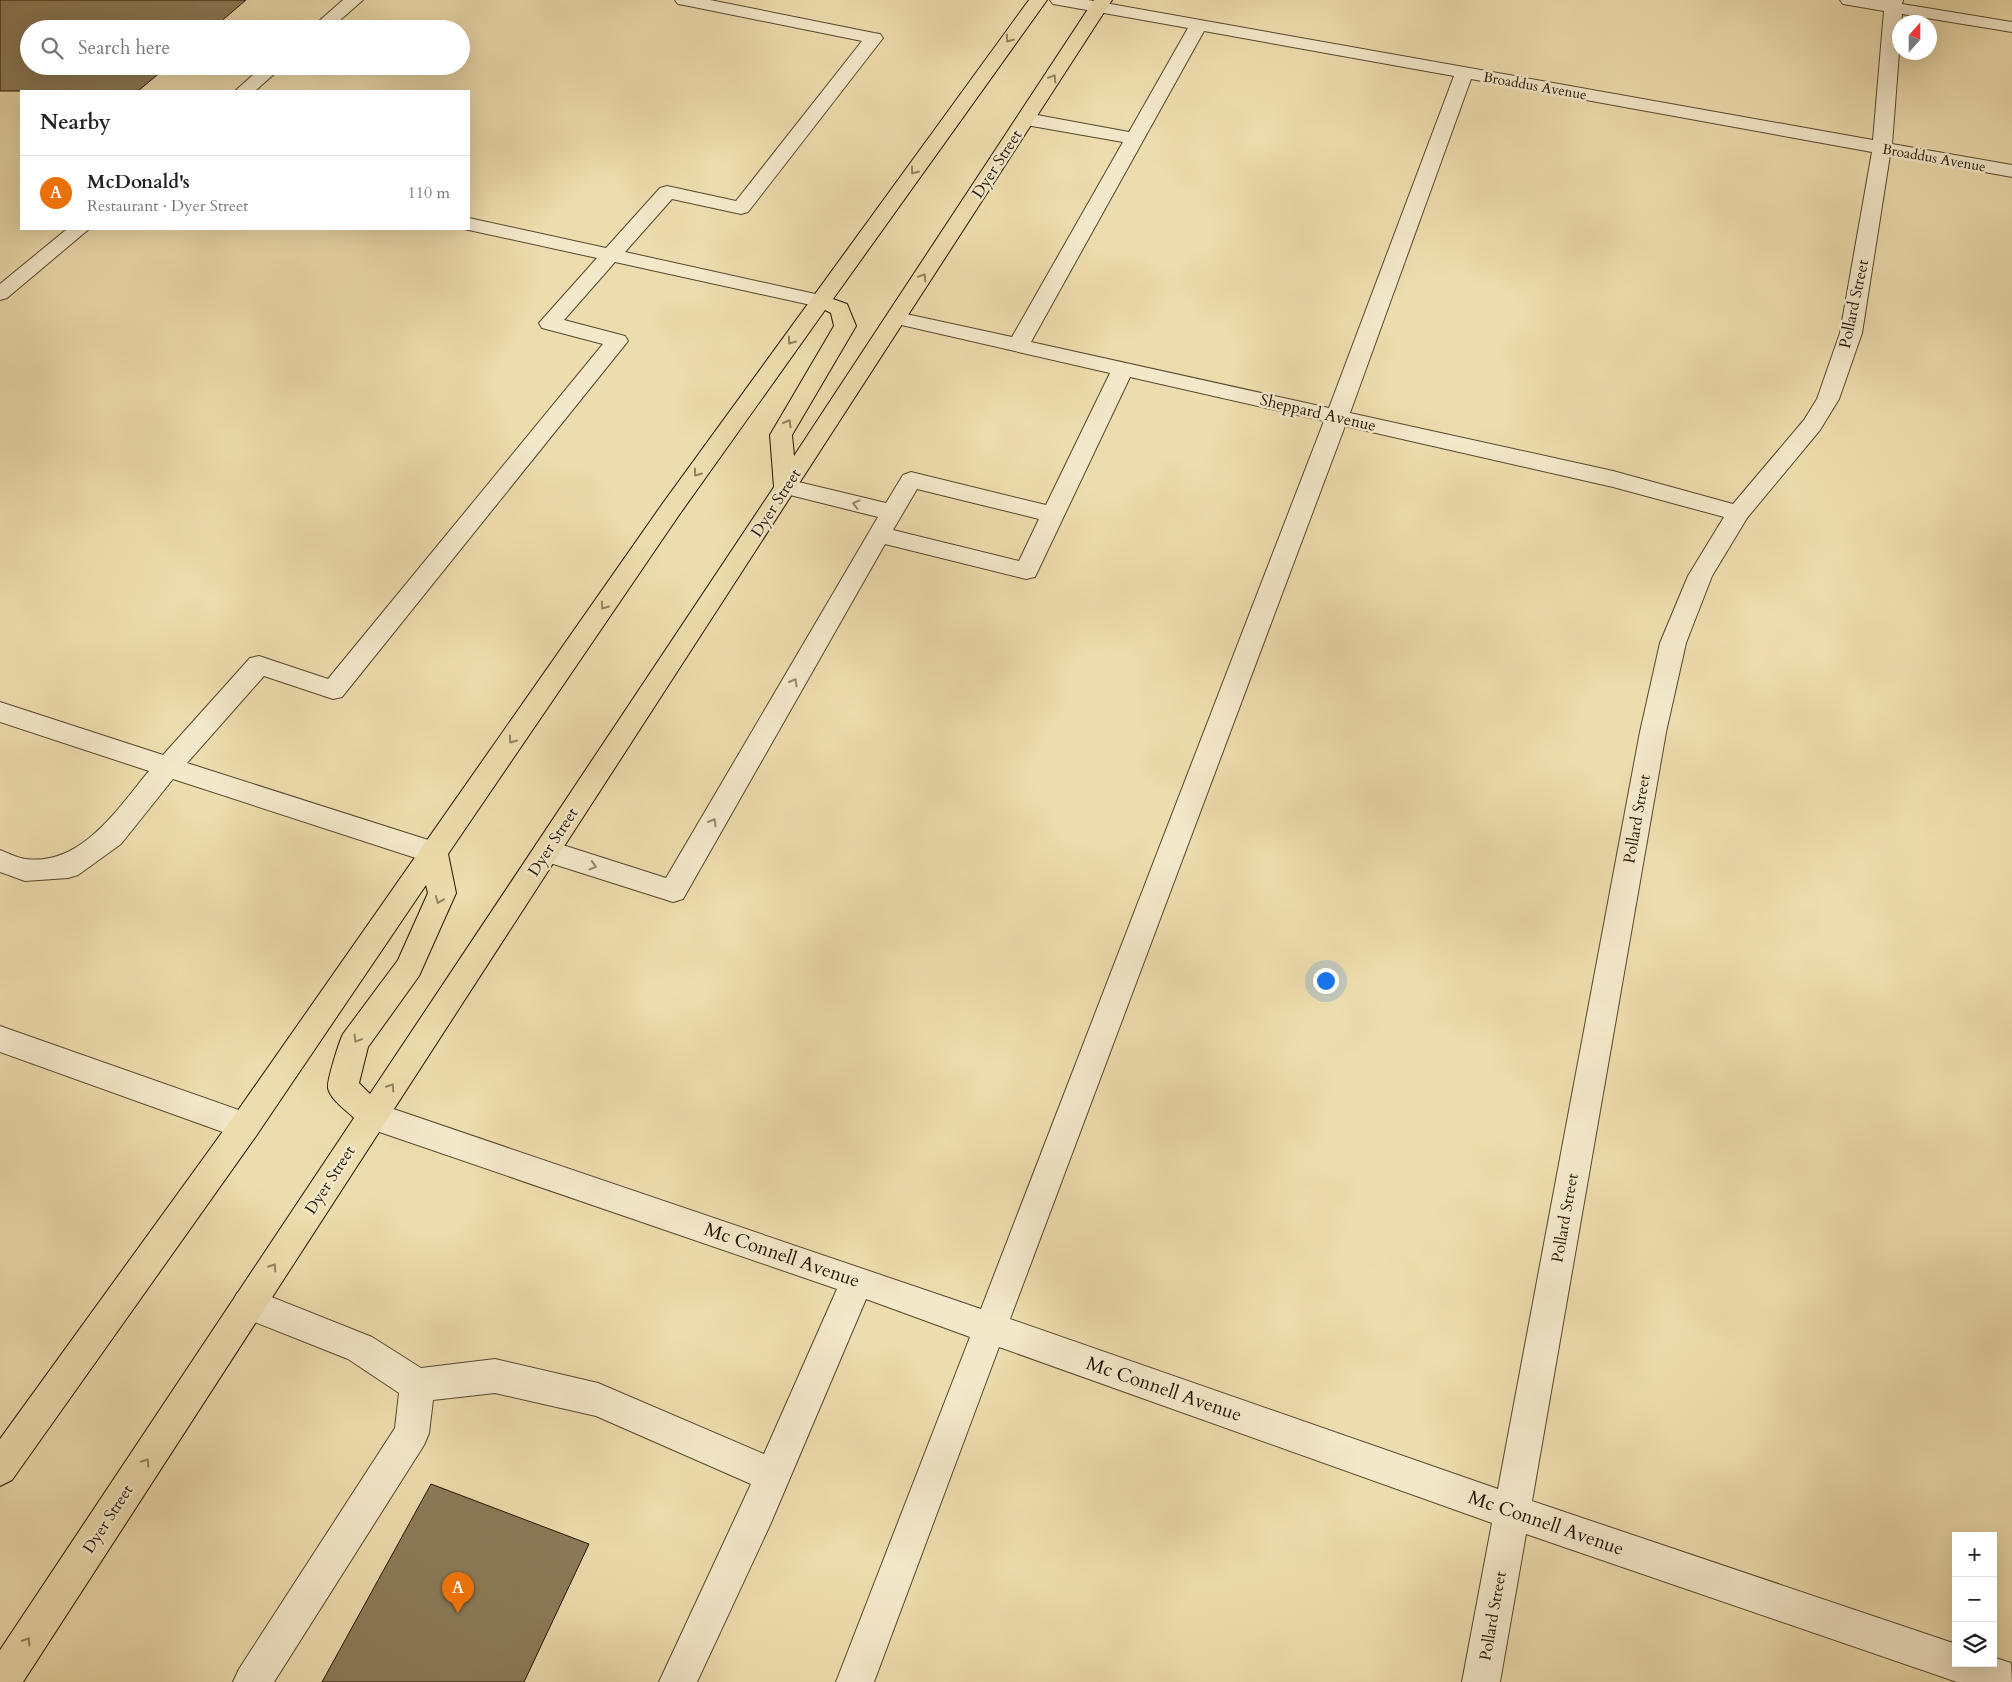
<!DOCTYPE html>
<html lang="en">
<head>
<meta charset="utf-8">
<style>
	:root { --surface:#fff; --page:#f2f2f2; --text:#202124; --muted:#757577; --line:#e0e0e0; --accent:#2563eb }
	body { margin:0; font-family:Cardo,serif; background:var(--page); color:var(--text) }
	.controls { position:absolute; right:15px; bottom:15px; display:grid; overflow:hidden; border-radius:0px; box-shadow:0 5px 20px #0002 }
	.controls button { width:45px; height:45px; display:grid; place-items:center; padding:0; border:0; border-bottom:1px solid var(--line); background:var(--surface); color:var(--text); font:25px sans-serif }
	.compass { position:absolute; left:1892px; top:15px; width:45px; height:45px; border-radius:50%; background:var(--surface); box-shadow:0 5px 20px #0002; rotate:21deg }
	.you { position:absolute; left:1325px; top:980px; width:18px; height:18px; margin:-12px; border:4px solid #fff; border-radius:50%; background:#1a73e8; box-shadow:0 0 0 8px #1a73e833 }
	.badge { display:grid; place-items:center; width:32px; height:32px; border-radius:50%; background:var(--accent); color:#fff; font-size:16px; font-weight:700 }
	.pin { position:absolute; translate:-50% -41px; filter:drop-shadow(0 1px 2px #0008) }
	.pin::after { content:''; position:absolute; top:26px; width:18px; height:15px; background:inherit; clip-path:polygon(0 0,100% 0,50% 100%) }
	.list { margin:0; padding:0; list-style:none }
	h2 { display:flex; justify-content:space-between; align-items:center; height:65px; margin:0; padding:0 20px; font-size:21px }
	h2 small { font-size:16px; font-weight:400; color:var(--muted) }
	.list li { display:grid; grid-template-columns:32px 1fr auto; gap:15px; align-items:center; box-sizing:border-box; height:75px; padding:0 20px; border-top:1px solid var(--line) }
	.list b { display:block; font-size:19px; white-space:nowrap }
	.list p { margin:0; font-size:16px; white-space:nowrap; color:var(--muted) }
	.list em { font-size:16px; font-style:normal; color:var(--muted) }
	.icon { flex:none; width:28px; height:28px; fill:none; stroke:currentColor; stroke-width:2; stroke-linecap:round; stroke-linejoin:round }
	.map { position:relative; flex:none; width:2012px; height:1682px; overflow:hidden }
	.search { position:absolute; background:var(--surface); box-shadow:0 5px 20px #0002; left:20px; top:20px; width:450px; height:55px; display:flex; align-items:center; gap:12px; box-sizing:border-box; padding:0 18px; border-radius:28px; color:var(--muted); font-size:19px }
	.panel { position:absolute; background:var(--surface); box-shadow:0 5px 20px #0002; left:20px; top:90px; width:450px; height:140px; border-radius:0px }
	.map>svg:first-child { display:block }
	.building { fill:#8c7c5a; stroke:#231501 }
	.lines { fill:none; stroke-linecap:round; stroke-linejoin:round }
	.minor-casing { stroke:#56472c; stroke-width:2 }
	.major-casing { stroke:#231501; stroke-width:2 }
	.minor { fill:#f3e8ca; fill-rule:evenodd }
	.major { fill:#eddcad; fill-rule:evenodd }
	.oneway { stroke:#928260 }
	.oneway2 { stroke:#958970 }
	.labels { text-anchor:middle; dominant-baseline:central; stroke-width:5; stroke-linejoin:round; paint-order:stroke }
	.far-street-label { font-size:14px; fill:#231501; stroke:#f3e8ca }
	.street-label { font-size:16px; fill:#231501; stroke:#f3e8ca }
	.near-street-label { font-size:19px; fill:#231501; stroke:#f3e8ca }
</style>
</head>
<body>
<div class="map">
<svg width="2012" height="1682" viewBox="0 0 2012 1682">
	<rect width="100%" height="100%" fill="#eddcad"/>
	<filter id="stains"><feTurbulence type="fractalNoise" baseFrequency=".004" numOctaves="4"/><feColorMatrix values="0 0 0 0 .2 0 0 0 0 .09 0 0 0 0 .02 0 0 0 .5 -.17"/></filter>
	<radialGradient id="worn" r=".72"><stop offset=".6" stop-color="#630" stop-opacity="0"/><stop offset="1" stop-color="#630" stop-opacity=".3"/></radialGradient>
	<path class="building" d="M0 0H246L212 29H29V66H168L138 91H0Z
		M431 1484 589 1544 524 1682H322Z"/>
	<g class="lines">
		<defs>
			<path id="minor" d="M343 0H363L330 29H310Z
				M675 0H710L874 33 880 34 883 38 748 212 741 214 672 199 625 252 820 295 827 297 830 301 827 305 820 307 615 262 564 320 625 336 628 341 342 697 333 699 264 676 187 763 444 845 448 853 444 861 434 864 173 779 121 844 78 875 68 878 25 881 0 872V850C8 853 17 858 26 859 82 866 118 808 149 771L0 722V702L163 755 250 658 259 656 328 679 603 344 542 328 539 323 597 258 464 229H469V218L606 248 660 188 667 186 736 201 862 41 684 5 678 4Z
				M1050 0H1088L1873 140 1884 11 1843 4 1840 0H1903L1902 4 2012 22V32L1902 14 1892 144 2012 165V177L1890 155 1862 333 1839 399 1820 430 1747 518 1712 576 1686 643 1666 732 1532 1501 1956 1644V1663H1993V1657L2011 1663 2012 1682H1957L1526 1534 1500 1682H1462L1492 1523 999 1347 874 1682H836L970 1337 866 1299 770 1525 697 1682H659L751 1484 596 1416 495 1393 433 1400 429 1433 424 1445 274 1682H233L239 1669 395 1428 399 1393 348 1359 237 1315 232 1304 237 1293 249 1288 372 1337 421 1368 495 1359 598 1383 764 1454 837 1289 362 1126 358 1116 362 1106 373 1102 981 1309 1324 421 1130 377 1035 577 1026 579 885 544 683 899 673 902 547 862 537 859 533 851 537 843 547 840 666 878 878 517 778 492 774 487 778 482 786 479 886 503 903 475 911 472 1046 505 1110 373 897 324 890 323 886 318 890 313 897 312 1012 337 1123 142 1026 125 1019 123 1017 119 1019 115 1026 113 1129 132 1188 28 1059 5 1053 4ZM1204 31 1454 76 1329 408 1031 342ZM1471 79 1872 152 1840 333 1817 399 1804 420 1733 504 1613 471 1350 413ZM1345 426 1613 487 1724 517 1688 576 1660 643 1640 732 1498 1489 1010 1319ZM917 489 1039 519 1019 561 893 530Z
				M263 66H283L255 91H235Z
				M67 229H89L7 298 0 300V284Z
				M0 1026 256 1116 260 1126 256 1136 245 1140 0 1052Z"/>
			<path id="major" d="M1029 0H1047L833 299 847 304 856 326 792 435 794 456 1094 0H1112L23 1682H0V1650L354 1118C346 1110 330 1099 328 1088 327 1080 339 1042 343 1034L398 960 428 893 426 885 256 1136 12 1480 0 1486V1439L234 1116 663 503ZM825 310 831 313 834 326 770 435 774 487 370 1094 359 1083 368 1047 419 976 456 893 448 854 679 515Z"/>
		</defs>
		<use href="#minor" class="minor-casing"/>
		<use href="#major" class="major-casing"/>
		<use href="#minor" class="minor"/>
		<use href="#major" class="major"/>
	</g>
	<defs><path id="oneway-chevron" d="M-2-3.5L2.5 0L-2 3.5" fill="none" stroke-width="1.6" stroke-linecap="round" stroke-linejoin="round" transform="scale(1.25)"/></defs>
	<g class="oneway">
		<use href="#oneway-chevron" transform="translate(1009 39) rotate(126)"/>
		<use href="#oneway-chevron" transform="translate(1053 78) rotate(-57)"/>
		<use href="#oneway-chevron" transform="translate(914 171) rotate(126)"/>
		<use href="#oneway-chevron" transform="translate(923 277) rotate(-57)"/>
		<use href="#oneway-chevron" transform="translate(791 341) rotate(126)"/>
		<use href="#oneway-chevron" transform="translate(788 423) rotate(-60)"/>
		<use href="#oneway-chevron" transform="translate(697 473) rotate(126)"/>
		<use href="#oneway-chevron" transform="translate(604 606) rotate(125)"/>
		<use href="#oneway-chevron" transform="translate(512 740) rotate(125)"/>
		<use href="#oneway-chevron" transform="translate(439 900) rotate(112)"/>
		<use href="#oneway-chevron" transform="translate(357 1039) rotate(121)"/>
		<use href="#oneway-chevron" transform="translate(391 1087) rotate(-57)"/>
		<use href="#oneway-chevron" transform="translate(273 1267) rotate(-57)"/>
		<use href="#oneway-chevron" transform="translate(146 1462) rotate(-57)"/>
		<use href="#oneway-chevron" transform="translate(27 1641) rotate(-57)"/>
	</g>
	<g class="oneway2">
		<use href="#oneway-chevron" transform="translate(856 504) rotate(-166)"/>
		<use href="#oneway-chevron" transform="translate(794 682) rotate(-60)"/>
		<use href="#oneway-chevron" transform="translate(713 822) rotate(-60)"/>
		<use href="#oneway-chevron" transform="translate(593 866) rotate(17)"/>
	</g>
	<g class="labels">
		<g class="far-street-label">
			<text transform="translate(1535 86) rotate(10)">Broaddus Avenue</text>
			<text transform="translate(1934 158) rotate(10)">Broaddus Avenue</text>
		</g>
		<g class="street-label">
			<text transform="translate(997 164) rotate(-57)">Dyer Street</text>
			<text transform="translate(1854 304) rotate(-78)">Pollard Street</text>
			<text transform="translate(1318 413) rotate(13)">Sheppard Avenue</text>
			<text transform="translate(776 503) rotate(-57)">Dyer Street</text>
			<text transform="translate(1637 819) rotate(-80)">Pollard Street</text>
			<text transform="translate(553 842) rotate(-57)">Dyer Street</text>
			<text transform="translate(330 1180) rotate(-57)">Dyer Street</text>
			<text transform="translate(1565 1218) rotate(-80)">Pollard Street</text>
			<text transform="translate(108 1519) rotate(-57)">Dyer Street</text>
			<text transform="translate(1493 1616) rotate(-80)">Pollard Street</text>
		</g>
		<g class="near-street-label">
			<text transform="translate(782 1255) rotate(19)">Mc Connell Avenue</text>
			<text transform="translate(1164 1389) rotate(19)">Mc Connell Avenue</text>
			<text transform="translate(1546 1523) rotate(19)">Mc Connell Avenue</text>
		</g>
	</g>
	<rect width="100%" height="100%" filter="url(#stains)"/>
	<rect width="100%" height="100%" fill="url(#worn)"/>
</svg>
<div class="controls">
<button>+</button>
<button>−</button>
<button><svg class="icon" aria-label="layers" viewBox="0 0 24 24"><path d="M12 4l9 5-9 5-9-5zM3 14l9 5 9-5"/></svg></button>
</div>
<svg class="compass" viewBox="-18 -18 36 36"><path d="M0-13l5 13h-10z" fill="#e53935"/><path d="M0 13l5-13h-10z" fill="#757577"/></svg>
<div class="you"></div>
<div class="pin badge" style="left:458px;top:1613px;background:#e8710a">A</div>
<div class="search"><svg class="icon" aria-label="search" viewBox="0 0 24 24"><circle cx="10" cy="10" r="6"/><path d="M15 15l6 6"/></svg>Search here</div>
<section class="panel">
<h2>Nearby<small></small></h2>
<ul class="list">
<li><span class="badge" style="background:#e8710a">A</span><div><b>McDonald's</b><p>Restaurant · Dyer Street</p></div><em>110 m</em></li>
</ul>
</section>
</div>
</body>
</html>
